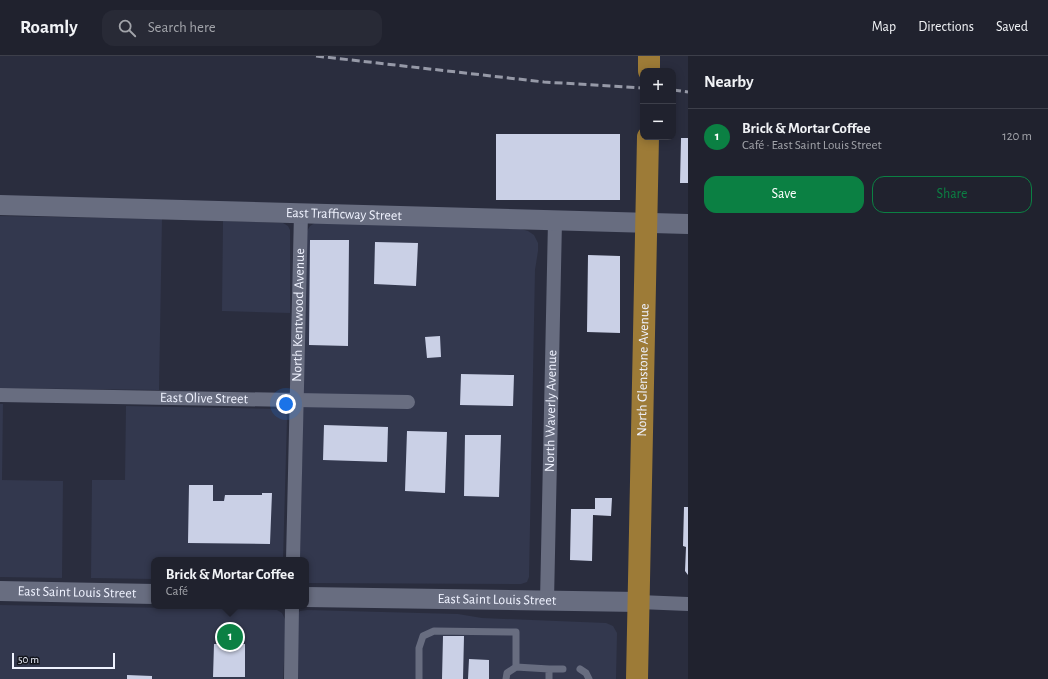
<!DOCTYPE html>
<html lang="en">
<head>
<meta charset="utf-8">
<style>
	:root { --surface:#20222e; --page:#282a36; --text:#f1f3f6; --muted:#a2a4aa; --line:#3d3f4a; --accent:#0b8043 }
	body { margin:0; font-family:"Alegreya Sans",sans-serif; background:var(--page); color:var(--text) }
	.controls { position:absolute; right:12px; top:12px; display:grid; overflow:hidden; border-radius:8px; box-shadow:0 2px 10px #0003 }
	.controls button { width:36px; height:36px; display:grid; place-items:center; padding:0; border:0; border-bottom:1px solid var(--line); background:var(--surface); color:var(--text); font:20px sans-serif }
	.scale { position:absolute; left:12px; bottom:10px; width:103px; box-sizing:border-box; padding-left:4px; border:2px solid #eff2fe; border-top:0; font-size:11px; line-height:14px; white-space:nowrap; color:#eff2fe; -webkit-text-stroke:3px #14161e; paint-order:stroke }
	.you { position:absolute; left:286px; top:348px; width:14px; height:14px; margin:-10px; border:3px solid #fff; border-radius:50%; background:#1a73e8; box-shadow:0 0 0 6px #1a73e833 }
	.badge { display:grid; place-items:center; width:26px; height:26px; border-radius:50%; background:var(--accent); color:#fff; font-size:13px; font-weight:700 }
	.pin { position:absolute; translate:-50% -50%; border:2px solid #fff; box-shadow:0 1px 4px #0006 }
	.popup { position:absolute; left:151px; top:501px; width:158px; height:52px; box-sizing:border-box; display:grid; place-content:center; border-radius:8px; background:var(--surface); filter:drop-shadow(0 1px 3px #0005); font-size:13px; white-space:nowrap; color:var(--muted) }
	.popup b { font-size:15px; color:var(--text) }
	.popup::after { content:''; position:absolute; left:50%; top:100%; margin-left:-8px; border:8px solid transparent; border-top-color:var(--surface) }
	.list { margin:0; padding:0; list-style:none }
	h2 { display:flex; justify-content:space-between; align-items:center; height:52px; margin:0; padding:0 16px; font-size:17px }
	h2 small { font-size:13px; font-weight:400; color:var(--muted) }
	.list li { display:grid; grid-template-columns:26px 1fr auto; gap:12px; align-items:center; box-sizing:border-box; height:56px; padding:0 16px; border-top:1px solid var(--line) }
	.list b { display:block; font-size:15px; white-space:nowrap }
	.list p { margin:0; font-size:13px; white-space:nowrap; color:var(--muted) }
	.list em { font-size:13px; font-style:normal; color:var(--muted) }
	.actions { display:flex; gap:8px; padding:12px 16px }
	.actions a { flex:1; padding:9px 0; border:1px solid var(--accent); border-radius:12px; text-align:center; font-size:14px; color:var(--accent) }
	.actions .main { background:var(--accent); color:#fff }
	.icon { flex:none; width:22px; height:22px; fill:none; stroke:currentColor; stroke-width:2; stroke-linecap:round; stroke-linejoin:round }
	.map { position:relative; flex:none; width:688px; height:623px; overflow:hidden }
	header { display:flex; align-items:center; gap:24px; box-sizing:border-box; height:56px; padding:0 20px; background:var(--surface); border-bottom:1px solid var(--line) }
	header strong { font-size:19px }
	nav { display:flex; gap:22px; margin-inline-start:auto; font-size:14px }
	.search { width:280px; height:36px; background:var(--page); display:flex; align-items:center; gap:10px; box-sizing:border-box; padding:0 14px; border-radius:12px; color:var(--muted); font-size:15px }
	main { display:flex }
	aside { flex:1; background:var(--surface) }
	.map>svg:first-child { display:block }
	.built { fill:#33384e }
	.building { fill:#cad0e6 }
	.lines { fill:none; stroke-linecap:round; stroke-linejoin:round }
	.lane { stroke:#686d80; stroke-width:7 }
	.street { stroke:#686d80; stroke-width:14 }
	.secondary { stroke:#686d80; stroke-width:20 }
	.primary { stroke:#9d7b37; stroke-width:22 }
	.rail { stroke:#9699a7; stroke-width:3; stroke-dasharray:8 4; stroke-linecap:butt }
	.labels { text-anchor:middle; dominant-baseline:central; stroke-width:4; stroke-linejoin:round; paint-order:stroke }
	.street-label { font-size:14px; fill:#eff2fe; stroke:#14161e }
</style>
</head>
<body>
<header>
<strong>Roamly</strong>
<div class="search"><svg class="icon" aria-label="search" viewBox="0 0 24 24"><circle cx="10" cy="10" r="6"/><path d="M15 15l6 6"/></svg>Search here</div>
<nav><a>Map</a><a>Directions</a><a>Saved</a></nav>
</header>
<main>
<div class="map">
<svg width="688" height="623" viewBox="0 0 688 623">
	<rect width="100%" height="100%" fill="#2a2d3e"/>
	<path class="built" d="M0 160 162 163 159 334 0 332Z
		M223 165 283 167 288 170 290 174V257L222 255Z
		M315 167 521 173 528 175 534 179 538 187V195L535 214 529 521 527 526 521 528 309 527 306 525V504H300L307 175 310 170Z
		M0 348H3L2 424 63 425 62 522 0 521Z
		M126 350 282 353 286 356 287 363 283 504H154V523L91 522 92 424H125Z
		M0 549 277 554 282 557 285 563 286 570 283 623H0Z
		M307 554 458 558 482 562 606 567 613 570 617 577 616 623H295L296 559 300 555Z"/>
	<path class="building" d="M496 78H620V144H496Z
		M681 82H688V127H680Z
		M310 184H349L348 290 309 289Z
		M375 186 418 187 416 230 374 228Z
		M588 199 620 200V277L587 276Z
		M440 280 441 301 427 302 425 281Z
		M461 318 514 319 513 350 460 349Z
		M324 369 388 371 387 406 323 404Z
		M407 375 447 376 445 437 405 435Z
		M465 379H501L499 441 464 440Z
		M189 429H213V445H224L225 439H262V437H272L270 488 188 487Z
		M595 442H612L611 460 593 459 592 505 570 504 571 453H595Z
		M684 451H688V519L685 515 686 491 683 490Z
		M443 580H464L463 623H442Z
		M214 588H245V621H213Z
		M469 603 489 604V623H468Z
		M127 619 152 620V623H127Z"/>
	<g class="lines">
		<path class="lane" d="M549 613H563
			M580 613 586 617 589 623
			M419 623V592L423 580 434 575 516 576V611L549 613V623
			M506 623 507 617 516 611"/>
		<g class="street">
			<path id="s1" d="M0 339 408 346"/>
			<path id="s2" d="M293 504 301 157"/>
			<path id="s3" d="M547 545 555 165"/>
			<path d="M639 546 688 548"/>
			<path d="M291 623 292 550"/>
		</g>
		<g class="secondary">
			<path id="s4" d="M0 149 688 168"/>
			<path id="s5" d="M0 535 154 538"/>
			<path id="s6" d="M306 541 639 546"/>
		</g>
		<g class="primary">
			<path d="M649 15V0"/>
			<path id="s7" d="M637 623 648 81"/>
		</g>
		<path class="rail" d="M316 0 544 26 643 32
			M673 34 688 36"/>
	</g>
	<g class="labels">
		<g class="street-label">
			<text stroke="none"><textPath href="#s4" startOffset="344">East Trafficway Street</textPath></text>
			<text stroke="none"><textPath href="#s2" startOffset="245">North Kentwood Avenue</textPath></text>
			<text stroke="none"><textPath href="#s7" startOffset="309">North Glenstone Avenue</textPath></text>
			<text stroke="none"><textPath href="#s1" startOffset="204">East Olive Street</textPath></text>
			<text stroke="none"><textPath href="#s3" startOffset="190">North Waverly Avenue</textPath></text>
			<text stroke="none"><textPath href="#s5" startOffset="77">East Saint Louis Street</textPath></text>
			<text stroke="none"><textPath href="#s6" startOffset="191">East Saint Louis Street</textPath></text>
		</g>
	</g>
</svg>
<div class="controls">
<button>+</button>
<button>−</button>
</div>
<div class="scale">50 m</div>
<div class="you"></div>
<div class="pin badge" style="left:230px;top:581px">1</div>
<div class="popup"><b>Brick &amp; Mortar Coffee</b>Café</div>
</div>
<aside>
<h2>Nearby<small></small></h2>
<ul class="list">
<li><span class="badge">1</span><div><b>Brick &amp; Mortar Coffee</b><p>Café · East Saint Louis Street</p></div><em>120 m</em></li>
</ul>
<div class="actions"><a class="main">Save</a><a>Share</a></div>
</aside>
</main>
</body>
</html>
